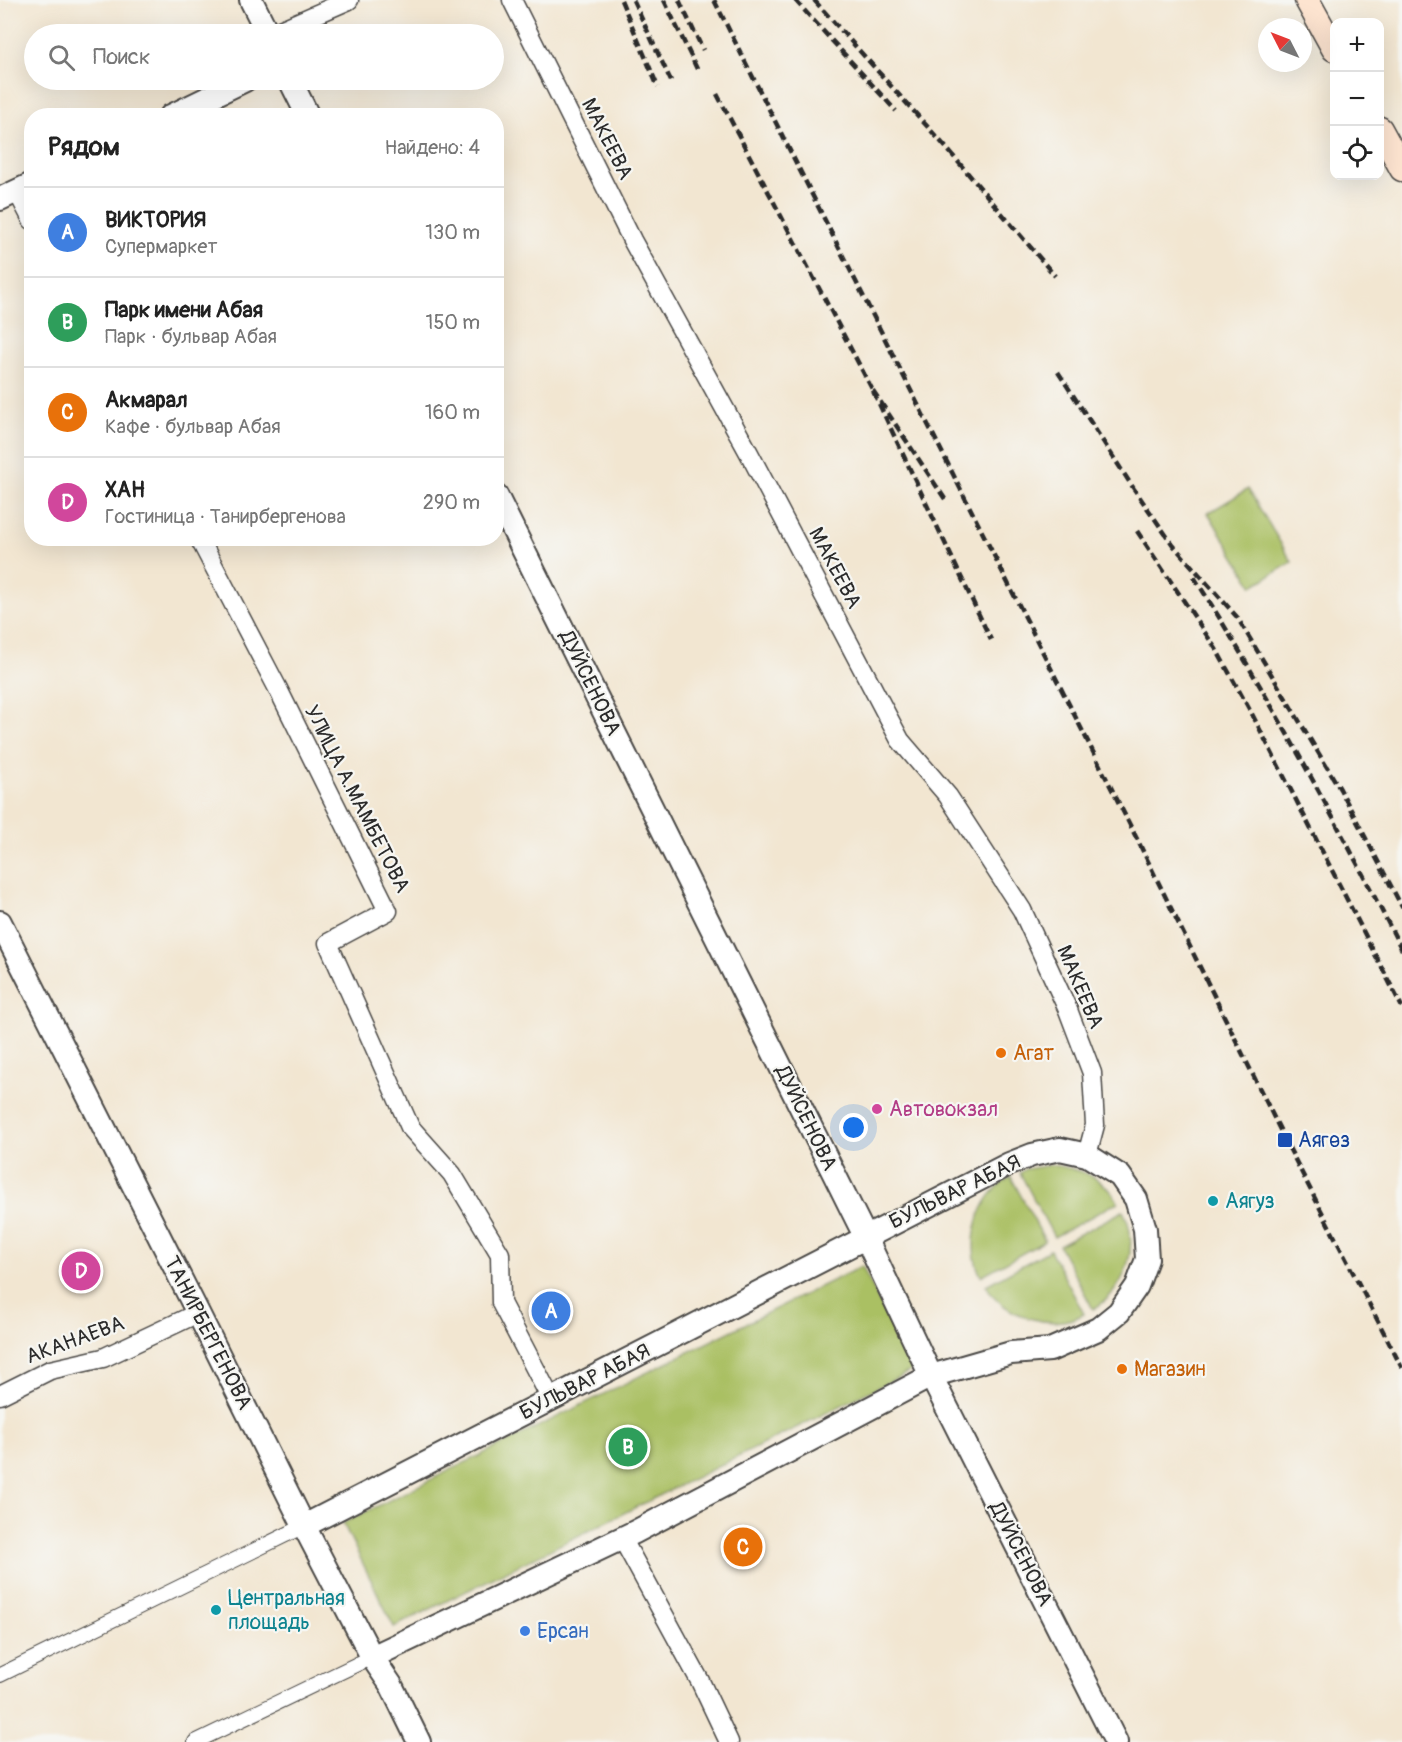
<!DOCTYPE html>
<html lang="ru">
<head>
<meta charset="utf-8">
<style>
	:root { --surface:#fff; --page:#f2f2f2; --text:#222; --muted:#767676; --line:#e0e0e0; --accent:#b45309 }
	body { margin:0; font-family:Pangolin,sans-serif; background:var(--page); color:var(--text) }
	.controls { position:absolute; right:18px; top:18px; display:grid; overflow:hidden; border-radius:12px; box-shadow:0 6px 24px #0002 }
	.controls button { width:54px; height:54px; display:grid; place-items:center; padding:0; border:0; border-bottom:2px solid var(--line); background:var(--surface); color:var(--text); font:30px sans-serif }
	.compass { position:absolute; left:1258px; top:18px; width:54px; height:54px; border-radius:50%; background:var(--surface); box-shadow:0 6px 24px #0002; rotate:312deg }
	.you { position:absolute; left:854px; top:1128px; width:21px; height:21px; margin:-15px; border:4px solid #fff; border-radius:50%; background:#1a73e8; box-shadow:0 0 0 9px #1a73e833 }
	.badge { display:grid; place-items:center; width:39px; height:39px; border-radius:50%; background:var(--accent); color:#fff; font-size:20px; font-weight:700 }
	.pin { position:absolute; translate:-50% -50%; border:3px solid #fff; box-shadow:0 2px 6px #0006 }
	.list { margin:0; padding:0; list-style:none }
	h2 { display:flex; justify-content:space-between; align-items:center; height:78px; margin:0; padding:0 24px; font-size:26px }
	h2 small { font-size:20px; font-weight:400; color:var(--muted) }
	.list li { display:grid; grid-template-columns:39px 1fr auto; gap:18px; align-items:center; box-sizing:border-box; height:90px; padding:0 24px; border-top:2px solid var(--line) }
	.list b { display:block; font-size:22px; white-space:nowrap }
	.list p { margin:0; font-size:20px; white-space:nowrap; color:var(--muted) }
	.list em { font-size:20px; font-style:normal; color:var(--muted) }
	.icon { flex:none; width:33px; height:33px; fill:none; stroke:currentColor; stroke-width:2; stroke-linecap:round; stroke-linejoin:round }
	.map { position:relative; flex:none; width:1402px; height:1742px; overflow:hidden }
	.search { position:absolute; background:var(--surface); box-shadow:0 6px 24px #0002; left:24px; top:24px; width:480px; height:66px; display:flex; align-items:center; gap:15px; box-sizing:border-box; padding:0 21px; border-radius:33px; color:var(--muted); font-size:22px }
	.panel { position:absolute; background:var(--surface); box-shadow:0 6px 24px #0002; left:24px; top:108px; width:480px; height:438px; border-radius:24px }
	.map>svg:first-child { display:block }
	.green { fill:#aac064; stroke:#6a7648; stroke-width:1.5 }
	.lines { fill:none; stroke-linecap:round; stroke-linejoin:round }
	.pedestrian-casing { stroke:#494744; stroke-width:16 }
	.minor-casing { stroke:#494744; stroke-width:21 }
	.tertiary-casing { stroke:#494744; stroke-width:26 }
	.secondary-casing { stroke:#494744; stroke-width:27 }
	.pedestrian { stroke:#fff; stroke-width:14 }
	.minor { stroke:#fff; stroke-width:18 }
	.tertiary { stroke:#fff; stroke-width:22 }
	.secondary { stroke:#fde4d0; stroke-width:24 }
	.rail { stroke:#2b2b2b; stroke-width:4.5; stroke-dasharray:9 4.5; stroke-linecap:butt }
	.food-dot { fill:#e8710a; stroke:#f6f6f2; stroke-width:2 }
	.hotel-dot { fill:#d1479c; stroke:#f6f6f2; stroke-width:2 }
	.transit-dot { fill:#1a4fb4; stroke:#f6f6f2; stroke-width:2 }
	.culture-dot { fill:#0f9aa8; stroke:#f6f6f2; stroke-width:2 }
	.shop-dot { fill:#3f7fe0; stroke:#f6f6f2; stroke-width:2 }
	.labels { text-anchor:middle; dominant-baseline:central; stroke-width:4.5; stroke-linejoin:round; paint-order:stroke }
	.street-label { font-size:21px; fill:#2b2b2b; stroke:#f6f6f2 }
	.food-label { font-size:21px; fill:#c56008; stroke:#f6f6f2; text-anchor:start }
	.hotel-label { font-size:21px; fill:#b23c85; stroke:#f6f6f2; text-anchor:start }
	.transit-label { font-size:21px; fill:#164399; stroke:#f6f6f2; text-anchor:start }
	.culture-label { font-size:21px; fill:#0d838f; stroke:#f6f6f2; text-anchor:start }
	.shop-label { font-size:21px; fill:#366cbe; stroke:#f6f6f2; text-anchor:start }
</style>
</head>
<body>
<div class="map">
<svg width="1402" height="1742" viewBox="0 0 1402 1742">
	<rect width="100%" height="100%" fill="#f6f6f2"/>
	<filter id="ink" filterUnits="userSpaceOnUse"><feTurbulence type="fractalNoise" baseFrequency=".0167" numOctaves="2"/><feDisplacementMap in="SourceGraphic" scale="12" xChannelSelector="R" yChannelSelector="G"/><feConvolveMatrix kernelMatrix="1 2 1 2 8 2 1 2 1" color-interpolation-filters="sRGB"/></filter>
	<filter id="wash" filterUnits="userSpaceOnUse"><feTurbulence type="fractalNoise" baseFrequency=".008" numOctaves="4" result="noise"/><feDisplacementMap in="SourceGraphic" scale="24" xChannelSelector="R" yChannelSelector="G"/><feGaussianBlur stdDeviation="1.35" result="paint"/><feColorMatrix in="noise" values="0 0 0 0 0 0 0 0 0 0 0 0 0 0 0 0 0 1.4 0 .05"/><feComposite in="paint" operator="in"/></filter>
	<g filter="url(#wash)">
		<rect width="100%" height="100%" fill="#f2e6d1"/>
		<path class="green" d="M1248 489 1292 562 1253 586 1208 513Z
			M1051 1165C1077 1168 1105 1176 1118 1202L1054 1237 1020 1173 1026 1169Z
			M1011 1177 1045 1241 981 1276C964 1244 979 1194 1011 1177Z
			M1123 1211C1141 1243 1126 1292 1093 1309L1059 1245Z
			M1050 1250 1084 1314C1052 1332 1003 1317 986 1285Z
			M862 1266 913 1370 394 1627 343 1523Z"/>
	</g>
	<g filter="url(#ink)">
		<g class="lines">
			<defs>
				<path id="pedestrian" d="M0 1675 304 1526
					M195 1742 372 1657"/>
				<path id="minor" d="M512 0 632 240 749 453 900 740 948 796 1022 910 1068 1010 1092 1073 1095 1125 1087 1155
					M271 34 349 0
					M17 191 32 220
					M199 538 277 687 388 911 328 943 410 1127 452 1174 500 1254 501 1303 551 1399
					M0 1395 50 1370 103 1358 198 1313
					M622 1538 700 1681 729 1742"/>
				<path id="tertiary" d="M251 0 268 34
					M290 80 308 116
					M171 116 245 80
					M0 199 32 184
					M496 495 865 1236 931 1376 1116 1742
					M0 922 198 1313 304 1526 372 1657 391 1685 419 1742
					M304 1526 1009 1164 1032 1155 1060 1149 1087 1155 1120 1176 1136 1199 1145 1229 1147 1259 1137 1286 1119 1312 1098 1329 1050 1350 1011 1353 931 1376 635 1532 372 1657"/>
				<path id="secondary" d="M1307 0 1334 49
					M1380 129 1402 169"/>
			</defs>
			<use href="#pedestrian" class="pedestrian-casing"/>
			<use href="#minor" class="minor-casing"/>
			<use href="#tertiary" class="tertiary-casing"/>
			<use href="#secondary" class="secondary-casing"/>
			<use href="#pedestrian" class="pedestrian"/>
			<use href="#minor" class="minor"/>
			<use href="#tertiary" class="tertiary"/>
			<use href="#secondary" class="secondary"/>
			<path class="rail" d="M621 0 658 87
				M633 0 671 81
				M664 0 697 69
				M679 0 703 50
				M714 0 1139 843 1285 1140 1402 1368
				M795 0 896 111
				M814 0 943 144 1055 276
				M717 94 872 389
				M1058 372 1134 489 1173 545 1237 617 1340 789 1402 907
				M945 499 872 389 991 640
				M1137 531 1216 649 1252 714 1402 1007
				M1194 577C1270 697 1337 823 1402 950"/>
		</g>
	</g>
	<g class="food-dot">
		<circle cx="1001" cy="1053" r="6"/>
		<circle cx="1122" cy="1369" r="6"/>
	</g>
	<circle class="hotel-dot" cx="877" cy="1109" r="6"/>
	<rect class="transit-dot" x="1277" y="1132" width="16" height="16" rx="3"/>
	<g class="culture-dot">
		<circle cx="1213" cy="1201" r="6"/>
		<circle cx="216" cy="1610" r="6"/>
	</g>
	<circle class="shop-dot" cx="525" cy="1631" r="6"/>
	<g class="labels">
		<g class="street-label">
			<text transform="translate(607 139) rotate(63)">МАКЕЕВА</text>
			<text transform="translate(835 568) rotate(62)">МАКЕЕВА</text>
			<text transform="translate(590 683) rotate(64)">ДУЙСЕНОВА</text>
			<text transform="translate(357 799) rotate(63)">УЛИЦА А.МАМБЕТОВА</text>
			<text transform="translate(1080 987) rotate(67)">МАКЕЕВА</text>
			<text transform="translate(806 1118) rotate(64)">ДУЙСЕНОВА</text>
			<text transform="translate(955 1192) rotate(-26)">БУЛЬВАР АБАЯ</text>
			<text transform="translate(208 1333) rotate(63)">ТАНИРБЕРГЕНОВА</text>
			<text transform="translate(75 1340) rotate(-20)">АКАНАЕВА</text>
			<text transform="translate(585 1382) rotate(-27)">БУЛЬВАР АБАЯ</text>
			<text transform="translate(1021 1554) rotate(63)">ДУЙСЕНОВА</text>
		</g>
		<g class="food-label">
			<text x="1013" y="1053">Агат</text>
			<text x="1134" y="1369">Магазин</text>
		</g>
		<g class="hotel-label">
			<text x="889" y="1109">Автовокзал</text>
		</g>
		<g class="transit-label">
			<text x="1298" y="1140">Аягөз</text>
		</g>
		<g class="culture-label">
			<text x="1225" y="1201">Аягуз</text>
			<text x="228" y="1598">Центральная<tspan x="228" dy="24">площадь</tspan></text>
		</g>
		<g class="shop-label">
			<text x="537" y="1631">Ерсан</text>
		</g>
	</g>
</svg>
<div class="controls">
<button>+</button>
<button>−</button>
<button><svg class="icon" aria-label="locate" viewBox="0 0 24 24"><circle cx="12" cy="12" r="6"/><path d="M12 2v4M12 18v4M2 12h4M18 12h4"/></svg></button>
</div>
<svg class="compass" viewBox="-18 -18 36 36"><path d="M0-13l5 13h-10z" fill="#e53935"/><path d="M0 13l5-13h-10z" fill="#767676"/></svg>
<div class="you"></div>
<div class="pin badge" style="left:551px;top:1311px;background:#3f7fe0">A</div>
<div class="pin badge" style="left:628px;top:1447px;background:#2e9e5b">B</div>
<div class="pin badge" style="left:743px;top:1547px;background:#e8710a">C</div>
<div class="pin badge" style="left:81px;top:1271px;background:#d1479c">D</div>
<div class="search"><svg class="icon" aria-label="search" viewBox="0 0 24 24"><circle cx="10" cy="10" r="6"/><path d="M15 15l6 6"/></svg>Поиск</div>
<section class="panel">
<h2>Рядом<small>Найдено: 4</small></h2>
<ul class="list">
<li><span class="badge" style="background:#3f7fe0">A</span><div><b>ВИКТОРИЯ</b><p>Супермаркет</p></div><em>130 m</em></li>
<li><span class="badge" style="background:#2e9e5b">B</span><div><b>Парк имени Абая</b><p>Парк · бульвар Абая</p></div><em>150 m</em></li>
<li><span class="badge" style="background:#e8710a">C</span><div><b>Акмарал</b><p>Кафе · бульвар Абая</p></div><em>160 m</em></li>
<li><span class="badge" style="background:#d1479c">D</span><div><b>ХАН</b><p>Гостиница · Танирбергенова</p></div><em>290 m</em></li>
</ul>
</section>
</div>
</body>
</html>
